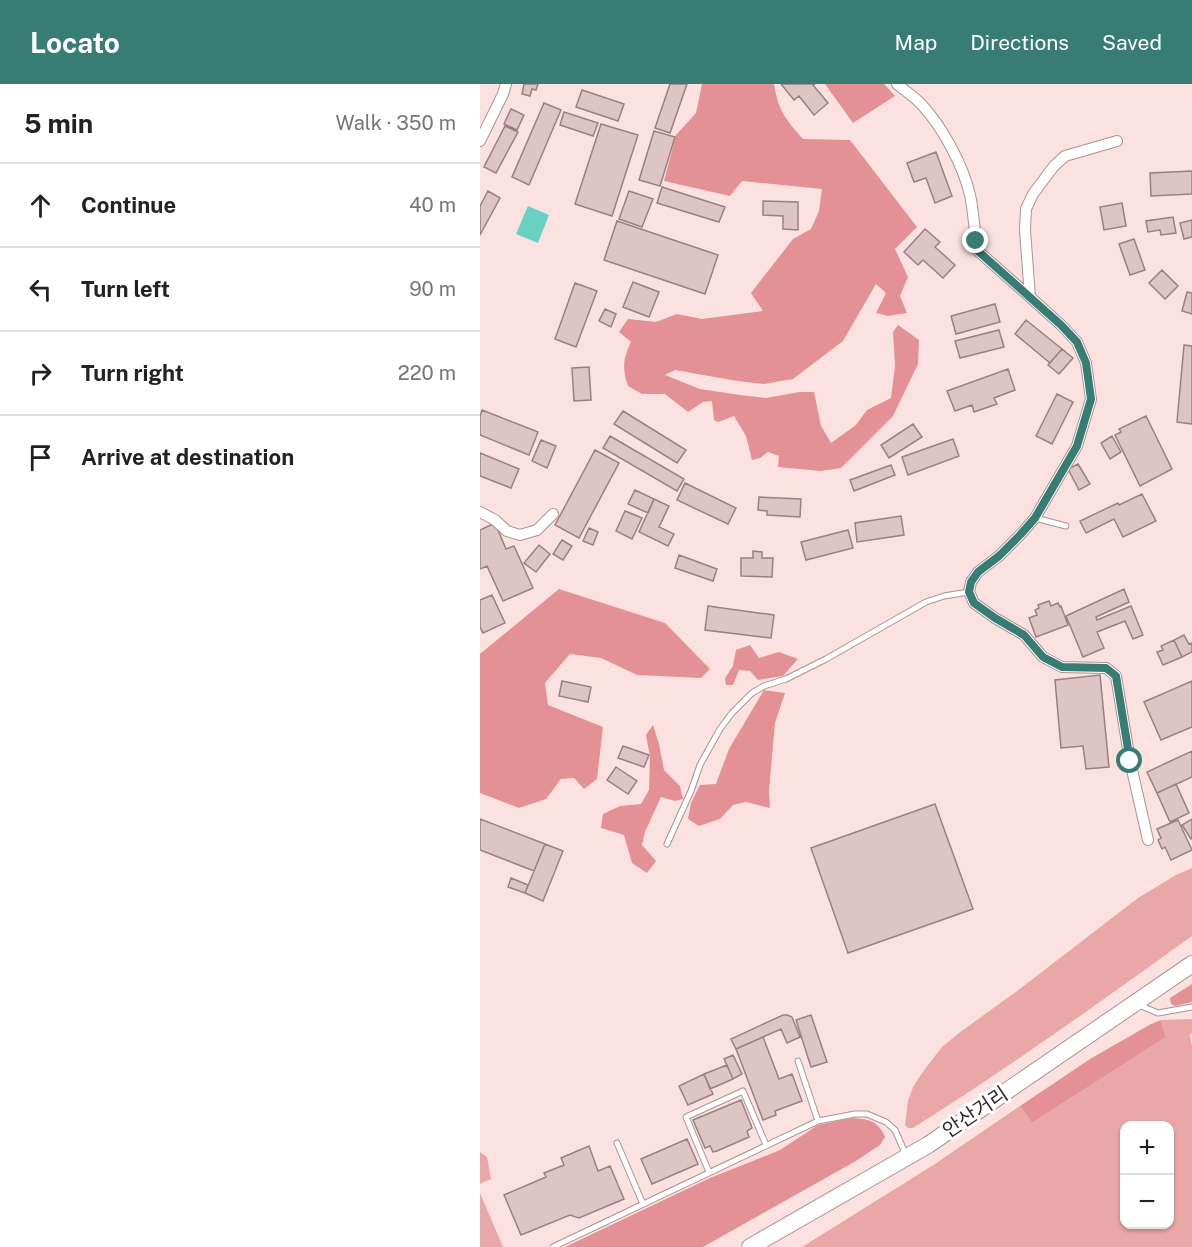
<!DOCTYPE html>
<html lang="en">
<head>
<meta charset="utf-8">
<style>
	:root { --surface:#fff; --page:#f6f6f6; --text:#222; --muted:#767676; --line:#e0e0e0; --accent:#377d73 }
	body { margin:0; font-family:"Public Sans","Noto Sans KR",sans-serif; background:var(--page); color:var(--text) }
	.controls { position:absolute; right:18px; bottom:18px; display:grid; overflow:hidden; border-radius:12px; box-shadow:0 2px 4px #0004 }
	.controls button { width:54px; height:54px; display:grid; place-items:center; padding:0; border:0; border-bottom:2px solid var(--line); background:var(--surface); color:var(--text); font:30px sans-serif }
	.stop { position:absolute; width:18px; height:18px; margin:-14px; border:4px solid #377d73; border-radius:50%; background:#fff }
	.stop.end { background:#377d73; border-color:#fff; box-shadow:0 2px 6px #0008 }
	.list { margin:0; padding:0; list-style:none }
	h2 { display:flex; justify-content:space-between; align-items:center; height:78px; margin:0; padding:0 24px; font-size:26px }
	h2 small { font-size:20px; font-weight:400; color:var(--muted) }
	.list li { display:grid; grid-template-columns:39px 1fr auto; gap:18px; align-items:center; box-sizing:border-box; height:84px; padding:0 24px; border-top:2px solid var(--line) }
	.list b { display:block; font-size:22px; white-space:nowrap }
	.list em { font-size:20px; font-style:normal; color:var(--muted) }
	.icon { flex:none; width:33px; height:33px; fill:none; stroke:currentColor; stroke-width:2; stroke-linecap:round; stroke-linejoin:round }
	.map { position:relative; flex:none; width:712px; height:1163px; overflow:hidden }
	header { display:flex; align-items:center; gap:36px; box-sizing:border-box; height:84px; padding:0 30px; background:var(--accent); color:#fff }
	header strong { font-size:28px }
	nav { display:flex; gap:33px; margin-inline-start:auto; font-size:21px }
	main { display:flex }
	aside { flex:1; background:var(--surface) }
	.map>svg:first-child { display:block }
	.green { fill:#eaa7a8; fill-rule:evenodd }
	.forest { fill:#e39194 }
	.water { fill:#68d1c2 }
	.building { fill:#dfc4c4; stroke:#998181; stroke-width:1.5 }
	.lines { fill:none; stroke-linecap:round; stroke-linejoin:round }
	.lane-casing { stroke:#ac9393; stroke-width:7 }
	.street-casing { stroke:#ac9393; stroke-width:12 }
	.primary-casing { stroke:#ac9393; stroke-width:18 }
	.lane { stroke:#fff; stroke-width:5 }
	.street { stroke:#fff; stroke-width:10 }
	.primary { stroke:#fff; stroke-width:16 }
	.route { stroke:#377d73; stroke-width:8 }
	.labels { text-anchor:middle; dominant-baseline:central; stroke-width:6; stroke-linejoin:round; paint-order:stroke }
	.street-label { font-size:20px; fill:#302626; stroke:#fff }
</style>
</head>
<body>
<header>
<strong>Locato</strong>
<nav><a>Map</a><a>Directions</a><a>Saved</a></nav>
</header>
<main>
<aside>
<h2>5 min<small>Walk · 350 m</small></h2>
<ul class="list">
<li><svg class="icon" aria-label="ahead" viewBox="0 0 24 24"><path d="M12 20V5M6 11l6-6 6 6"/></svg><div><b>Continue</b></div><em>40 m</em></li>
<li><svg class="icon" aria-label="left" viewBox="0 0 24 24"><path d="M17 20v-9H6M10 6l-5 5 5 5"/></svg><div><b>Turn left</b></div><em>90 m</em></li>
<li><svg class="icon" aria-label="right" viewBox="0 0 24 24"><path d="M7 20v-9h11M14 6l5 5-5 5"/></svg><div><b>Turn right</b></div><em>220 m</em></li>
<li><svg class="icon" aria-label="arrive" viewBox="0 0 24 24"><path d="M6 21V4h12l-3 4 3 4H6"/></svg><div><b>Arrive at destination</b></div></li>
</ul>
</aside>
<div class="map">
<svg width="712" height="1163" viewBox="0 0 712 1163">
	<rect width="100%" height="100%" fill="#fce1e1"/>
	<path class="green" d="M712 784V852C620 918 529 984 433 1044H428L425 1041 428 1017 433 1003 445 985 462 963 479 949 541 904 658 814 696 791Z
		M712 935V949L710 950 712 963V1163H322L455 1080 540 1022 552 1039 686 953 681 936ZM644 1042H690V1140H644Z
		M0 1068 7 1073 11 1095 0 1100Z
		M0 1109 23 1163H0Z"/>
	<path class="forest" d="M222 0H294C298 26 306 36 323 55L370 56 437 143 415 165 428 193 420 212 427 229 408 232 396 229 406 209 396 200 363 257 313 295 284 300 257 297 195 286 185 291 220 305 260 311 286 314 320 308H334L341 342 351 359 376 341 387 326 411 314 415 282 413 248 418 241 439 256 438 280 413 332 361 384 341 387 298 383 299 372 288 368 280 374 272 376 266 352 254 332 238 338 234 336 232 317 223 318 208 328 185 310H162L148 302C142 285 143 274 151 258L139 248 148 235 176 238 197 230 222 235 283 227 271 209 313 155 331 145 339 127 342 105 262 97 250 112 184 97 196 51 216 29Z
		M345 0H404L415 12 373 39Z
		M79 505 185 539 230 585 221 594 157 591 121 574 90 570 65 599 68 621 123 643 117 695 104 705 94 694 81 695 66 715 39 724 0 709V570Z
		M270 561 279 574 299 568 318 575 303 592 278 596 270 587 259 586 253 601H246L245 594 253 582 256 566Z
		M284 606 305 609 295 639 289 707 290 724 266 718 253 721 240 735 219 742 208 735 211 719 220 701 236 700 249 665Z
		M173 641 179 660 184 686 200 702 203 715 195 717 181 713 165 748 162 761 176 777 167 789 152 779 144 751 121 744 123 730 140 722 161 720 169 706 170 673 166 651Z
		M712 900V918L695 922 691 920 690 914Z
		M681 936 686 953 552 1039 540 1022 610 975 671 940Z
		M372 1034C388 1035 398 1036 405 1053L400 1061 376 1077 223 1163H85L230 1094 300 1066 338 1041Z"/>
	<path class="water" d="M48 122 69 131 58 159 36 150Z"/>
	<path class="building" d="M44 0H58L56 6 52 5 50 12 42 10Z
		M190 0H207L190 49 175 44Z
		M301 0H335L333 1 348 19 334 31 319 12 314 16Z
		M102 6 144 20 138 37 96 23Z
		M64 19 81 26 49 101 32 93Z
		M31 25 44 31 37 46 24 40Z
		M84 28 118 39 113 52 80 41Z
		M121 40 158 51 132 132 95 120Z
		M25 42 38 48 16 89 4 83Z
		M174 47 195 53 180 102 159 96Z
		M456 68 472 112 455 119 446 94 434 98 427 79Z
		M712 87V110L671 112 670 89Z
		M182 103 245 123 239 138 177 119Z
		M8 107 20 114 0 151V122Z
		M149 107 173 115 162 143 139 135Z
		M283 117 318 118V146L303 145V132L283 131Z
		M642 119 646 142 624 146 620 123Z
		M693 133 696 149 681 151 680 146 668 148 666 137Z
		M712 136V153L704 155 700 139Z
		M137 137 238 171 225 210 124 176Z
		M445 145 460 158 455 163 475 181 463 194 443 176 438 181 424 168Z
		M654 155 665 186 650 191 639 160Z
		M682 186 698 202 685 215 669 199Z
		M153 198 179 208 169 233 143 223Z
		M95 199 117 207 96 263 75 255Z
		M707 208 712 209V230L702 227Z
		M515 220 520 238 476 250 471 232Z
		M125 225 136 230 131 243 119 237Z
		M546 236 582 265 570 279 535 250Z
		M519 246 524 263 480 274 475 257Z
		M704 261 712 262V340L697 338Z
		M582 265 593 274 579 290 568 281Z
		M109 283 111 316 94 317 92 284Z
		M528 285 535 306 514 314 517 320 494 328 492 321 475 327 467 307Z
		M577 310 593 318 572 360 556 352Z
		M2 326 58 348 49 371 0 351V332Z
		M143 327 206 366 197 379 134 340Z
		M666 332 692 385 660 402 635 351 641 348 639 345Z
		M433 340 442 353 409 374 401 361Z
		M130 352 204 395 197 407 123 364Z
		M632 352 641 368 630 375 621 359Z
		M473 355 479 372 428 391 422 373Z
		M61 356 76 362 67 384 52 377Z
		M115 366 139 379 99 454 75 441Z
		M0 369 39 385 31 404 0 392Z
		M598 380 610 400 599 406 588 385Z
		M411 381 415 391 374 407 370 396Z
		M205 399 256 424 248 440 197 416Z
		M155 406 174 415 168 429 148 420Z
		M662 410 676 437 643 453 634 435 606 449 600 437 638 419 639 421Z
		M279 413 321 415 320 433 287 431V427L278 426Z
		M174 415 189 422 179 443 194 450 188 462 159 448Z
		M145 427 162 434 152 455 136 447Z
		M421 432 424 451 377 458 375 439Z
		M15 439 26 465 34 462 53 504 23 517 7 482 0 485V446Z
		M109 444 118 448 113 461 103 457Z
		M368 446 373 464 326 476 321 458Z
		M82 456 92 462 83 476 73 470Z
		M59 461 70 470 56 488 44 479Z
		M273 467 282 468V474H293L292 493 261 492V474H273Z
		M199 471 237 485 233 497 195 484Z
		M644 505 649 518 616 533 617 536 651 522 663 551 653 555 645 537 617 548 624 564 603 573 586 532Z
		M12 511 25 539 3 549 0 543V516Z
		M569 517 571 522 578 519 580 523 581 522 588 541 556 553 549 534 557 531 555 526 559 524 558 521Z
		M228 522 294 531 291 554 225 546Z
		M704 551 709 560 712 559V568L702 573 694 556Z
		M694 556 702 573 683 581 677 568 683 566 681 562Z
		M620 591 629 683 606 685 603 662 581 664 575 596Z
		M82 597 111 603 108 618 79 612Z
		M712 597V643L681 656 664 618Z
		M143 662 169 671 164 683 138 674Z
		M712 667V693L677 709 667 688Z
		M136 683 157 697 148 710 127 696Z
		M696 700 709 729 690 738 677 709Z
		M455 720 493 825 368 869 331 764Z
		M0 735 65 760 54 787 0 766Z
		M712 735V754L711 755 702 741Z
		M698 736 712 766 691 776 685 763 682 765 678 756 681 754 677 745Z
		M65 760 83 767 63 817 45 809Z
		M31 794 48 801 45 809 28 803Z
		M303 931H307L312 933 320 953 307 959 301 945 256 965 251 955Z
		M331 931 347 978 331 983 316 936Z
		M283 953 299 995 312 990 322 1017 295 1027 296 1031 283 1036 256 965Z
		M253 971 262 990 253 995 244 975Z
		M247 981 253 995 230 1005 224 990Z
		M224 990 233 1010 208 1021 199 1002Z
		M261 1016 271 1041 272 1044 267 1047 269 1053 237 1067 233 1068 230 1062 225 1064 213 1036Z
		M207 1055 218 1080 172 1100 161 1075Z
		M109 1062 118 1087 130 1082 144 1115 99 1134 90 1131 41 1151 24 1111 66 1093 64 1089 84 1081 81 1074Z"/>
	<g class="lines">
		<defs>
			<path id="lane" d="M555 434 586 442
				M187 760 211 707 220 681 240 645 252 629 272 609 284 602 306 595 346 575 446 518 464 512 489 508
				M659 921 678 929 712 923
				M318 977 338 1037
				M137 1059 163 1120
				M229 1088 206 1033 263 1007 286 1061
				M73 1163 338 1037 375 1030H387L406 1038 415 1046 426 1071"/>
			<path id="street" d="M417 0C425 7 435 13 442 21 463 44 483 81 490 111 494 129 494 148 498 167L550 213 545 146 546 125 553 110 574 82 585 72 637 57
				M0 57 23 10 26 0
				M550 213 581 241 597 258 606 279 611 315 597 362 555 434 540 451 519 472 498 488 491 498 489 508 494 519 515 534 544 551 563 573 582 583 626 584 636 592 650 677 668 756
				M0 428 15 436 27 447 40 451 57 446 73 430"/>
			<path id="primary" d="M270 1163 448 1061 712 880"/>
		</defs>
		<use href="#lane" class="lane-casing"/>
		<use href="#street" class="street-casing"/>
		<use href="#primary" class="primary-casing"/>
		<use href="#lane" class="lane"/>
		<use href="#street" class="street"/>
		<use href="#primary" class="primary"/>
	</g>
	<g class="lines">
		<path class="route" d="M496 157 498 167 581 241 597 258 606 279 611 315 597 362 555 434 540 451 519 472 498 488 491 498 489 508 494 519 515 534 544 551 563 573 582 583 626 584 636 592 650 677"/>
	</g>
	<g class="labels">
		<g class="street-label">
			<text transform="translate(495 1028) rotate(-34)">안산거리</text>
		</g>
	</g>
</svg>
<div class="controls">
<button>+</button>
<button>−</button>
</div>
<div class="stop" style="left:650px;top:677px"></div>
<div class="stop end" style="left:496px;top:157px"></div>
</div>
</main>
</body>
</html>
